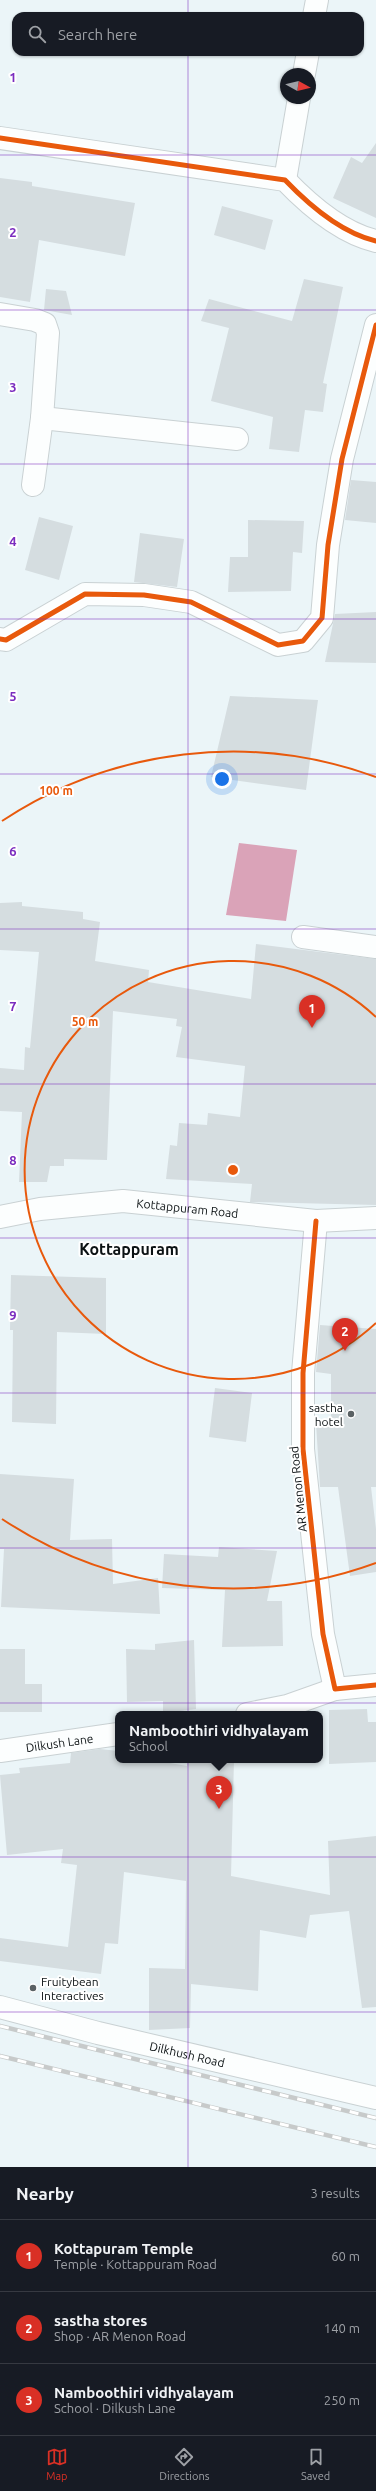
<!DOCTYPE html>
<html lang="en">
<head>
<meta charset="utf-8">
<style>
	:root { --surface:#171b24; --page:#20242c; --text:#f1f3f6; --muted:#9ea1a6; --line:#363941; --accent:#d93025 }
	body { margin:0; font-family:Ubuntu,sans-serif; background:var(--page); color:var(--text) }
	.compass { position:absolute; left:280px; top:68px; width:36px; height:36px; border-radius:50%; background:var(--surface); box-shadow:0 1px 3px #0004; rotate:98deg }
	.you { position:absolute; left:222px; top:779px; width:14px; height:14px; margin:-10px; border:3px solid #fff; border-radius:50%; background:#1a73e8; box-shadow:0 0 0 6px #1a73e833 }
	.badge { display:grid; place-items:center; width:26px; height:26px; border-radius:50%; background:var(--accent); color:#fff; font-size:13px; font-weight:700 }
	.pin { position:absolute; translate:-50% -33px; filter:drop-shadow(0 1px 2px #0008) }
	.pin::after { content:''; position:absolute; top:21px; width:14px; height:12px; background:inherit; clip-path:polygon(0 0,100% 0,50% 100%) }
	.popup { position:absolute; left:115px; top:1711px; width:208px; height:52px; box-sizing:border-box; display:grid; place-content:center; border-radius:8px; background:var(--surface); filter:drop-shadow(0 1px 3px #0005); font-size:13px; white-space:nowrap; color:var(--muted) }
	.popup b { font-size:15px; color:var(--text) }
	.popup::after { content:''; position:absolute; left:50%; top:100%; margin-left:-8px; border:8px solid transparent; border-top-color:var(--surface) }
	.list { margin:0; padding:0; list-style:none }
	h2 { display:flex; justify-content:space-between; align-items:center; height:52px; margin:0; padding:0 16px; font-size:17px }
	h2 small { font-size:13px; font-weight:400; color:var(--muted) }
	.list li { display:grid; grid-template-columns:26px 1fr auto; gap:12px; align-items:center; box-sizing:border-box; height:72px; padding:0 16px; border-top:1px solid var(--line) }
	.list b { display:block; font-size:15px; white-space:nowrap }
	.list p { margin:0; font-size:13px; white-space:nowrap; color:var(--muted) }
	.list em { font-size:13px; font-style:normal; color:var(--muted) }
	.icon { flex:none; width:22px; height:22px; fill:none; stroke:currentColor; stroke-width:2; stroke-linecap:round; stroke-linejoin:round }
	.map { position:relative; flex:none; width:376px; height:2167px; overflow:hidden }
	.search { position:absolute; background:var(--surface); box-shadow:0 1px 3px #0004; left:12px; right:12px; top:12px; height:44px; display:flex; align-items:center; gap:10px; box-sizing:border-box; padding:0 14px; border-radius:12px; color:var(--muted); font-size:15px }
	.sheet { height:268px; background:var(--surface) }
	nav { display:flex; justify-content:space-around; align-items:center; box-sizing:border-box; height:56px; border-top:1px solid var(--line); background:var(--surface); font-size:11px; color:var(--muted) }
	nav a { display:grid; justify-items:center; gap:2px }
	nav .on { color:var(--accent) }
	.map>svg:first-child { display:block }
	.water { fill:#daa3b8 }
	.building { fill:#d5dde0 }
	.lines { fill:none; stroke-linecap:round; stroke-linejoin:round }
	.minor-casing { stroke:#c9d1d3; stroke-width:24 }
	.minor { stroke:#fcfefe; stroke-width:22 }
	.rail-casing { stroke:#c7caca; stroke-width:4.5 }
	.rail { stroke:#fff; stroke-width:3; stroke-dasharray:9; stroke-linecap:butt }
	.cycleway-casing { stroke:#fff; stroke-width:8 }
	.cycleway { stroke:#e8590c; stroke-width:5 }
	.grid { fill:none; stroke:#7b2cbf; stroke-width:1; stroke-opacity:0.55 }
	.ring { fill:none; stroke:#e8590c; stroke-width:2 }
	.poi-dot { fill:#5a6164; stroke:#fff; stroke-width:1.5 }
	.labels { text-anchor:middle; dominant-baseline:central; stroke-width:4; stroke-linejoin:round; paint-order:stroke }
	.street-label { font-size:12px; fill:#0c1214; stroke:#fff }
	.poi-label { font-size:12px; fill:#0c1214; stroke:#fff; text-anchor:end }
	.district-label { font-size:16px; font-weight:bold; fill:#0c1214; stroke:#fff }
	.grid-label { font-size:13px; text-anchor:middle; font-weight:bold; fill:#7b2cbf; stroke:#fff; stroke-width:4; stroke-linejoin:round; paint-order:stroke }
	.centre { fill:#e8590c; stroke:#fff; stroke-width:2 }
	.ring-label { font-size:12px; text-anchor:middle; font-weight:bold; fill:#e8590c; stroke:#fff; stroke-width:4; stroke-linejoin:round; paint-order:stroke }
</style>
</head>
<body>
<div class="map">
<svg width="376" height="2167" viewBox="0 0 376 2167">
	<rect width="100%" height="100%" fill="#ebf5f8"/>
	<path class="water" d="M239 843 297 850 286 921 226 915Z"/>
	<path class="building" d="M376 143V218L333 198 351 157 362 163Z
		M0 178 32 182V186L135 203 125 256 39 240 30 302 0 297Z
		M222 206 273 220 265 250 214 235Z
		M304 279 343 287 323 383 327 384 323 412 305 410 299 452 269 449 273 417 211 401 229 328 201 321 209 299 292 321Z
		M46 289 66 291 72 315 44 310Z
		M351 480 376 482V523L345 520Z
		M39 517 73 526 59 580 25 570Z
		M248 520 304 521 302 553 293 552 291 591 228 592 230 557H248Z
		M140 533 184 539 177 587 134 582Z
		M376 612V663L325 662 335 614Z
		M230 696 318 700 306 790 211 777Z
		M22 902V906L83 912V919L100 922 95 961 149 970 148 982 251 999 256 944 376 959V1205L250 1202 252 1184 166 1179 170 1145 177 1146 179 1123 207 1125 208 1113 240 1117 245 1066 176 1057 182 1027 176 1026 177 1019 113 1011 107 1160 64 1159V1166H50L47 1182H19L22 1112 0 1111V1068L24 1070 25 1047 30 1048 39 952 0 950V903Z
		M11 1275 106 1278V1334L57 1332 56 1424 12 1422 13 1330H10Z
		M320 1325 376 1329V1487H371L376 1529V1572L350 1576 338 1487H320L316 1423H331V1374L316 1372Z
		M215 1388 252 1393 246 1442 209 1437Z
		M0 1474 74 1479 70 1540 112 1539 113 1584 158 1578 160 1614 1 1607 4 1549H0Z
		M219 1547 277 1551 267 1601H282L283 1646 222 1647 225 1590 162 1588 164 1554 218 1557Z
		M194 1640 196 1709 163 1713V1701L127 1702 126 1649 155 1650V1644Z
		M0 1649H25V1684H42V1712H0Z
		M367 1709 368 1722H376V1762L329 1764V1710Z
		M100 1749 118 1751V1760H153L187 1766V1760H234L231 1876 330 1895 328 1841 376 1836V2007L362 2008 349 1911 310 1915 306 1938 260 1930 258 1991 191 1984 190 2028 149 2030V1968L185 1969 186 1881 124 1872 118 1944 105 1943 101 1974 0 1961V1938L68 1947 77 1865 61 1863 63 1849 7 1855 0 1775 20 1773 19 1768 70 1763 71 1753Z"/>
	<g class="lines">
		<defs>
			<g id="minor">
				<path d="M314 16 317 0"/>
				<path d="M304 74 308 52"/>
				<path d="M0 138 285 180C309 205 341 233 376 241"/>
				<path d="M285 180 299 98"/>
				<path d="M0 314 35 320 45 324 48 333 42 418 33 485"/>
				<path d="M42 418 237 439"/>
				<path d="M0 639 6 640 85 594 144 595 191 602 278 645 303 641 322 618 328 545 342 459 376 325"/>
				<path d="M303 937 376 947"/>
				<path id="s1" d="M0 1217 40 1209 123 1201 316 1221 376 1218"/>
				<path d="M316 1221 303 1373V1449L323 1634 335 1689 376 1685"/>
				<path d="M247 1714 287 1706 335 1689"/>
				<path id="s2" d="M0 1751 118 1734"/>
				<path id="s3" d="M0 2007 98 2033 376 2098"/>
			</g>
		</defs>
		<use href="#minor" class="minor-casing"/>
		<use href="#minor" class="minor"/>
		<defs>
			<path id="rail" d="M0 2026 376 2118
				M0 2056 376 2147"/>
		</defs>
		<use href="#rail" class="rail-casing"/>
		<use href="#rail" class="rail"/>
		<defs>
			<path id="cycleway" d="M0 138 285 180C309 205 341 233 376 241
				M0 639 6 640 85 594 144 595 191 602 278 645 303 641 322 618 328 545 342 459 376 325
				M316 1221 303 1373V1449L323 1634 335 1689 376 1685"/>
		</defs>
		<use href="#cycleway" class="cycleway-casing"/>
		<use href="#cycleway" class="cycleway"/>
	</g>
	<path class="grid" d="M188 0V16M188 52V2167M0 155H376M0 310H376M0 464H376M0 619H376M0 774H376M0 929H376M0 1084H376M0 1238H376M0 1393H376M0 1548H376M0 1703H376M0 1857H376M0 2012H376"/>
	<g class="ring">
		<path d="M376 1323A209 209 0 1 1 376 1017"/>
		<path d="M376 1563A418 418 0 0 1 2 1519M2 821A418 418 0 0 1 376 777"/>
	</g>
	<g class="poi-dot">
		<circle cx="351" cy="1414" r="4"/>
		<circle cx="33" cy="1988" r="4"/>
	</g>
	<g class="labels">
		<g class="street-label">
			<text stroke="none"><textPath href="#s1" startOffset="189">Kottappuram Road</textPath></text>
			<text transform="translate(298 1489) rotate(-96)">AR Menon Road</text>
			<text stroke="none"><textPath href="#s2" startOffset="60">Dilkush Lane</textPath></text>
			<text stroke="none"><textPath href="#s3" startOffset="193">Dilkhush Road</textPath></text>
		</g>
		<g class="poi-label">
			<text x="343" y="1407">sastha<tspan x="343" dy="14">hotel</tspan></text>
			<text x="41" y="1981" text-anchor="start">Fruitybean<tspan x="41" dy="14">Interactives</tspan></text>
		</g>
		<g class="district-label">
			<text x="129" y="1249">Kottappuram</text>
		</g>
	</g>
	<g class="grid-label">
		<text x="13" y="82">1</text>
		<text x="13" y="237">2</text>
		<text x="13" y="392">3</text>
		<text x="13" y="546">4</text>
		<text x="13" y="701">5</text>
		<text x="13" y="856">6</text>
		<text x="13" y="1011">7</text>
		<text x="13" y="1165">8</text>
		<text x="13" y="1320">9</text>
	</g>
	<circle cx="233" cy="1170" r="6" class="centre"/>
	<g class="ring-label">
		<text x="56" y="795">100 m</text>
		<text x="85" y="1026">50 m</text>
	</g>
</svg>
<svg class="compass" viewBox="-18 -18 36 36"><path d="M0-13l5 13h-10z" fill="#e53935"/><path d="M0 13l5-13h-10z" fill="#9ea1a6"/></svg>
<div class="you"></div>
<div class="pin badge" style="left:312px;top:1028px">1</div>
<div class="pin badge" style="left:345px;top:1351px">2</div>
<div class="pin badge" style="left:219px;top:1809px">3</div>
<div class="popup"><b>Namboothiri vidhyalayam</b>School</div>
<div class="search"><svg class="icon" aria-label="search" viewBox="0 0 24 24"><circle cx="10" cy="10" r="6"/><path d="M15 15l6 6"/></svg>Search here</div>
</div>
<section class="sheet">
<h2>Nearby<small>3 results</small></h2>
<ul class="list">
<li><span class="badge">1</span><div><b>Kottapuram Temple</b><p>Temple · Kottappuram Road</p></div><em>60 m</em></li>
<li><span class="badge">2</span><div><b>sastha stores</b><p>Shop · AR Menon Road</p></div><em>140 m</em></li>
<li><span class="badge">3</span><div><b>Namboothiri vidhyalayam</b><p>School · Dilkush Lane</p></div><em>250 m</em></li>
</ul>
</section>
<nav>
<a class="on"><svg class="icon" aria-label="map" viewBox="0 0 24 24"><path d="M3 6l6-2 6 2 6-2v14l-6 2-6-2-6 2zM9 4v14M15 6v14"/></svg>Map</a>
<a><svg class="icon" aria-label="directions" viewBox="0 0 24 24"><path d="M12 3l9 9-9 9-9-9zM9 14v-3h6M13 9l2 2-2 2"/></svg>Directions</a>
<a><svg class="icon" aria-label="saved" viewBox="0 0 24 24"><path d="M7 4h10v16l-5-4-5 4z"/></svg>Saved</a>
</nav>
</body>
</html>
